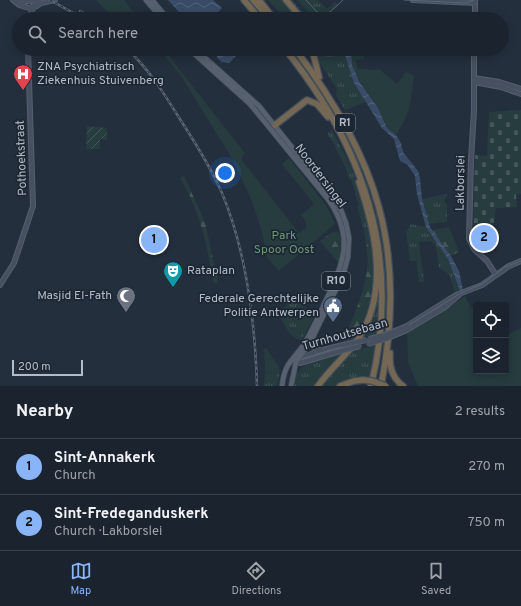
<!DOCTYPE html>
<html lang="en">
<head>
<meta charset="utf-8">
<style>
	:root { --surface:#1b232e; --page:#242b36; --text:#f1f3f6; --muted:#a0a4aa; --line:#39404a; --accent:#8ab4f8 }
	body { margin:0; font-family:Overpass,sans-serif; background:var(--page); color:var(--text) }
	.controls { position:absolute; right:12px; bottom:12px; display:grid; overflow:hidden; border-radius:4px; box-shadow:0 2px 10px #0003 }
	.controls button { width:36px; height:36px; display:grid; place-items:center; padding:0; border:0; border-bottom:1px solid var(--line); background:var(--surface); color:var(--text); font:20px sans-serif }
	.scale { position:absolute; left:12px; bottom:10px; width:71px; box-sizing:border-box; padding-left:4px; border:2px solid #b4bcc9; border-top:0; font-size:11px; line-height:14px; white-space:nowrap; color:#b4bcc9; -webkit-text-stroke:3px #1d2633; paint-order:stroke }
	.you { position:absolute; left:225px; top:173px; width:14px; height:14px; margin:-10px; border:3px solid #fff; border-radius:50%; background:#1a73e8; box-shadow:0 0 0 6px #1a73e833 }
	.badge { display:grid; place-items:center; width:26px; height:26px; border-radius:50%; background:var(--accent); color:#111; font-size:13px; font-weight:700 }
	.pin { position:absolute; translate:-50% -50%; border:2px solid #fff; box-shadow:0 1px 4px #0006 }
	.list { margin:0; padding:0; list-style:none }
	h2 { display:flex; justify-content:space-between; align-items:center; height:52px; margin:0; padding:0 16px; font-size:17px }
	h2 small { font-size:13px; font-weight:400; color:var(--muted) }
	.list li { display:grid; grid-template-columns:26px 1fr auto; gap:12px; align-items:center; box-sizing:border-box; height:56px; padding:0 16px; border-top:1px solid var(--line) }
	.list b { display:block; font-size:15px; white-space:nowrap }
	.list p { margin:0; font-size:13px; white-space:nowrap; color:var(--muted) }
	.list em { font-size:13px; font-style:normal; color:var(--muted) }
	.icon { flex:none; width:22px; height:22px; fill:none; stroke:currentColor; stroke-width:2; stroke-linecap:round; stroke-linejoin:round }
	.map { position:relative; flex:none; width:521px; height:386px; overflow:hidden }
	.search { position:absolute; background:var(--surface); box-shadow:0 2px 10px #0003; left:12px; right:12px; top:12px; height:44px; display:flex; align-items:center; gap:10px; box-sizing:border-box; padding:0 14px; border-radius:22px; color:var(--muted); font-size:15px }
	.sheet { height:164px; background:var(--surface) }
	nav { display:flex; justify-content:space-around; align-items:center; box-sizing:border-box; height:56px; border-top:1px solid var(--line); background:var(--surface); font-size:11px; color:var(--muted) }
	nav a { display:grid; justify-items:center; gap:2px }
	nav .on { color:var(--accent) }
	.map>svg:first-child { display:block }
	.grass { fill:url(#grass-tufts) }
	.forest { fill:url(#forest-firs) }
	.cemetery { fill:url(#cemetery-stones) }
	.park { fill:#263c3f }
	.garden { fill:url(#garden-furrows) }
	.water { fill:url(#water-waves) }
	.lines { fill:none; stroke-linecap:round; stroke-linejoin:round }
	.secondary-casing { stroke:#565f6c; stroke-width:6 }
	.primary-casing { stroke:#414a57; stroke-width:6 }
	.highway-casing { stroke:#434c59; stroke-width:8 }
	.secondary { stroke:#465061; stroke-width:4 }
	.primary { stroke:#56606e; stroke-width:4.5 }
	.highway { stroke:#746855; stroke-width:5.5 }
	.tram { stroke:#5a6575; stroke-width:1 }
	.rail-casing { stroke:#5a6575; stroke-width:2.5 }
	.rail { stroke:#1d2633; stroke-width:1; stroke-dasharray:3; stroke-linecap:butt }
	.secondary-bridge-casing { stroke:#565f6c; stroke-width:6; stroke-linecap:butt }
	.highway-bridge-casing { stroke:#434c59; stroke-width:8; stroke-linecap:butt }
	.secondary-bridge { stroke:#465061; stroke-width:4 }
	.highway-bridge { stroke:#746855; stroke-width:5.5 }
	.labels { text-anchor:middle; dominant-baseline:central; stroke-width:3.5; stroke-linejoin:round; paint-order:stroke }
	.shield { fill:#1d2633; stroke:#878f9c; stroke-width:1 }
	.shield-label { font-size:11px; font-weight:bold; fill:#b4bcc9 }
	.poi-label { font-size:12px; fill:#b4bcc9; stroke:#1d2633; text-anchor:start }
	.street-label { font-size:12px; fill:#b4bcc9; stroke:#1d2633 }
	.park-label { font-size:12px; fill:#6b9a76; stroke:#1d2633 }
</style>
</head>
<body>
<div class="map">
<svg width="521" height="386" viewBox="0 0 521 386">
	<defs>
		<pattern id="grass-tufts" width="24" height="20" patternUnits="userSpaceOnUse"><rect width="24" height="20" fill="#263c3f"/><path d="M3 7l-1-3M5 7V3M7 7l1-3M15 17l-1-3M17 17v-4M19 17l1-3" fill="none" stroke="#435659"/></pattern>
		<pattern id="forest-firs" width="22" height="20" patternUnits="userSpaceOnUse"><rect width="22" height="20" fill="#263c3f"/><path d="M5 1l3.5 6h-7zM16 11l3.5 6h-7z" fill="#435659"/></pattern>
		<pattern id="cemetery-stones" width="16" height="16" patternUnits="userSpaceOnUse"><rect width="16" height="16" fill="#263c3f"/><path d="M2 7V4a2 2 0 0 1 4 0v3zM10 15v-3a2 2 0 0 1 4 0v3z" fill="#435659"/></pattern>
		<pattern id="garden-furrows" width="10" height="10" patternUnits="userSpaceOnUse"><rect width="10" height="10" fill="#263c3f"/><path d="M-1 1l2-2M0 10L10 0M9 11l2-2" fill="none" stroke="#435659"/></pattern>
		<pattern id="water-waves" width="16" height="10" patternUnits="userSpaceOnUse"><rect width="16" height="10" fill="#394c67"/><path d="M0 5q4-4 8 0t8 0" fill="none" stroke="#53647b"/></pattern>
	</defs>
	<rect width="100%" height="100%" fill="#242f3e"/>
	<path class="grass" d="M268 0H292L310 19H285Z
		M297 0H318L327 9 335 2 338 6 321 19 316 14 313 17Z
		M311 49H343L354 83 366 102 345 110 336 95 337 89Z
		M332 130 350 165 361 193 369 225 374 266 370 260 368 261 364 230 357 207 359 206 351 179 349 180 346 168 335 147H336L327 133Z
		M367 178C384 232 389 275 387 331L384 332C388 279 381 231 366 180Z
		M447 194 444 202 447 204V222L429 224 422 199Z
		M411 224 426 227 448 259 460 291 455 292 449 274 439 268 436 245 430 241 419 242 422 269 418 270 423 269 424 282H419L414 240 416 261H410L406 232Z
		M299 291 309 293 305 308 306 310 316 313 301 341 290 334 277 312 295 300Z
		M378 291 377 334 360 338 374 309Z
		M375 345 369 377 353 378 335 386H321L350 351Z
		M343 353 315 386H293L295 372H299L301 368 309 363Z
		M277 368 280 370 277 386H264L265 372 268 374Z"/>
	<path class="forest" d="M184 176 205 222 218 283 213 282 212 278C208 245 198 207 180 178Z
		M449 227 459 252 451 256 432 230Z
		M332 232H338C343 241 340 260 337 269L338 262 320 241Z
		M370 260C386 271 361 327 354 340L343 342C354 315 366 290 368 261Z"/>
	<path class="cemetery" d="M521 110V194H516L517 207 496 208 493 227 500 234C499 243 492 252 482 250L474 242 473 236 475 155 487 156 489 112Z"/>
	<path class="park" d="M96 0H124L139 19H114Z
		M159 49C169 49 168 53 172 60L245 153 241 159 299 233 306 228V222L301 215 314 204 282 164 289 158 326 205 335 224 279 271 267 257 261 228 251 199 233 160 181 76Z
		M351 49H361L364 52V59L355 60 358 69 380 70 397 84 406 72 414 76C410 101 412 112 396 135L387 128 378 108 356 75 352 65Z
		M465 296 471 309 476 306V371H506V335L521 328V386H418L408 362 407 334 433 318Z
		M266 348 280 368 274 370 272 374 265 372 264 350 263 349Z"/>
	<path class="garden" d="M87 126 107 128V140L100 139V149H86Z"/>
	<path class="water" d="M168 0H213L222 8 212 19H185Z
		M216 49H236V56L229 63 222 62 217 58Z
		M343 49H351L352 65 359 81 378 108 387 128 396 135 401 143 403 152 418 171 420 178 422 199 430 227 451 256 459 271 463 290 460 291 448 259 426 227 417 194 415 176 407 164 400 161 394 139 382 128 354 83Z"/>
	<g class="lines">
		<defs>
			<path id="secondary" d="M13 0 19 5 32 9
				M16 0 23 2 34 0
				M413 0 475 3
				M32 9 41 3 55 0
				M31 19 32 7 39 0
				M475 19V0
				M474 49V110L471 160 469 239 474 249 487 261 496 275
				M474 78 499 82 521 89
				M474 82 501 87 521 94
				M507 267 521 261
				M0 285 14 263 33 206 28 49
				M407 326 456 295 482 285 509 266
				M407 330 445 307 459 295
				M311 341 314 348 320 350
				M297 359 323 350 343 345
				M295 361 300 363 337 352"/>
			<path id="primary" d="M146 0 162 19
				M152 0 168 19
				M189 49 250 104 327 198C354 234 345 263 326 300 320 314 313 328 306 341 294 361 285 360 282 386
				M195 49 259 106 330 195 341 210 346 223 349 238 348 257 343 275 311 341 296 362 291 386"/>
			<path id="highway" d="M244 0 260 19
				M253 0 270 19
				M259 0 274 19
				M286 0 302 19
				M285 49C365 148 402 260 371 386
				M295 49C377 157 408 251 381 386
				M312 49 319 77
				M275 125 307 100 317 104 328 117
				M390 353C389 366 392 378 403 386
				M318 386C330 369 346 356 358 339 389 293 376 232 359 182
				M340 386 354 381 363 380"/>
		</defs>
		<use href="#secondary" class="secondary-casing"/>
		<use href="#primary" class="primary-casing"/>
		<use href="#highway" class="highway-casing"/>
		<use href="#secondary" class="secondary"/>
		<use href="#primary" class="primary"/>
		<use href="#highway" class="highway"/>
		<path class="tram" d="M306 0 317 12 324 14 330 12 343 0
			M404 0 467 3 474 0
			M302 359 330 350 380 338 399 331 461 293 482 284 505 267 521 261"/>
		<defs>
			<path id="rail" d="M50 0 84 19
				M80 11 93 19
				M127 49C148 68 163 92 178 116 194 141 210 166 222 193 247 253 255 322 257 386"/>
		</defs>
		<use href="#rail" class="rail-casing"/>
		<use href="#rail" class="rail"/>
		<defs>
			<path id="secondary-bridge" d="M369 339 385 335 407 326
				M368 344 388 338 407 330
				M343 345 366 340
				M337 352 360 346"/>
			<path id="highway-bridge" d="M363 380 372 381 386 386"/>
		</defs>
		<use href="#secondary-bridge" class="secondary-bridge-casing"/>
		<use href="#highway-bridge" class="highway-bridge-casing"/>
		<use href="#secondary-bridge" class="secondary-bridge"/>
		<use href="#highway-bridge" class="highway-bridge"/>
	</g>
	<defs>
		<symbol id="hospital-pin" viewBox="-11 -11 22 30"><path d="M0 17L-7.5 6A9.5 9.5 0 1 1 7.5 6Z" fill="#e0444e" stroke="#1d2633"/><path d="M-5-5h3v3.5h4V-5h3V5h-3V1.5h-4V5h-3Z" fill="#fff"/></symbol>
		<symbol id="theatre-pin" viewBox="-11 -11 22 30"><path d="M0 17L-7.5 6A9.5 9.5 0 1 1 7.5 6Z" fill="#0f9aa8" stroke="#1d2633"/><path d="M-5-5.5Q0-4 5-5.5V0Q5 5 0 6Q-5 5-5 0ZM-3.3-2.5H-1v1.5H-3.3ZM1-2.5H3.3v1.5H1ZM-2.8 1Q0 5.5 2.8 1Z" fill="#fff"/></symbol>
		<symbol id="mosque-pin" viewBox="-11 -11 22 30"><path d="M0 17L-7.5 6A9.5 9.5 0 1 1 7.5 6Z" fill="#6b7280" stroke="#1d2633"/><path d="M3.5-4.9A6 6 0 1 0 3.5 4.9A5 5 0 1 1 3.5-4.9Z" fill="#fff"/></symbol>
		<symbol id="civic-pin" viewBox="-11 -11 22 30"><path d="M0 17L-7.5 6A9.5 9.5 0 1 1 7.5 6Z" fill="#5c6f8a" stroke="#1d2633"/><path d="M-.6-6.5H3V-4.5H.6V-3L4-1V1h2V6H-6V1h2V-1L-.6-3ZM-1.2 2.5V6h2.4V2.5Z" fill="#fff"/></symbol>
	</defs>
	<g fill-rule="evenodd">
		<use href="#hospital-pin" x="12" y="63" width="22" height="30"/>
		<use href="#theatre-pin" x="162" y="260" width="22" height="30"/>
		<use href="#mosque-pin" x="115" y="285" width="22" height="30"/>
		<use href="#civic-pin" x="322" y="295" width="22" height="30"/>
	</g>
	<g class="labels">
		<g class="shield">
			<rect x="335" y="114" width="20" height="18" rx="3"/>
			<rect x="322" y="272" width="28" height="18" rx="3"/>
		</g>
		<g class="shield-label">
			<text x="345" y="123">R1</text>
			<text x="336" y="281">R10</text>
		</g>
		<g class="poi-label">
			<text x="37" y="67">ZNA Psychiatrisch<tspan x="37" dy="14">Ziekenhuis Stuivenberg</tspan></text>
			<text x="187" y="271">Rataplan</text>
			<text x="112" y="296" text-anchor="end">Masjid El-Fath</text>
			<text x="319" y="299" text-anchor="end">Federale Gerechtelijke<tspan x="319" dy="14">Politie Antwerpen</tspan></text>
		</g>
		<g class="street-label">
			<text transform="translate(22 158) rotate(-92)">Pothoekstraat</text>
			<text transform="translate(320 176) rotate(53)">Noordersingel</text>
			<text transform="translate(461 183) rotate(-89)">Lakborslei</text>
			<text transform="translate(345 335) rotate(-16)">Turnhoutsebaan</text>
		</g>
		<g class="park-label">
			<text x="284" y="236">Park<tspan x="284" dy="14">Spoor Oost</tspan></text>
		</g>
	</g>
</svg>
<div class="controls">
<button><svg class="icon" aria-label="locate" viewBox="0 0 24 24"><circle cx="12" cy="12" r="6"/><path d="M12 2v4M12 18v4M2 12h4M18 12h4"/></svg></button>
<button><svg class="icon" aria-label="layers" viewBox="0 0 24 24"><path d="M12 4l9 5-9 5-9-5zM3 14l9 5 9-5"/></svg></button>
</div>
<div class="scale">200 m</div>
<div class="you"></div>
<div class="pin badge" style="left:154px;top:240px">1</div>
<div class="pin badge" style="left:484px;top:238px">2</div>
<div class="search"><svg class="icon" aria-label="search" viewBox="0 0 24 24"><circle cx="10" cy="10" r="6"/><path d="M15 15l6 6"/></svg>Search here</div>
</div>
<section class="sheet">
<h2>Nearby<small>2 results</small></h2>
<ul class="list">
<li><span class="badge">1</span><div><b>Sint-Annakerk</b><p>Church</p></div><em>270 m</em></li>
<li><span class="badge">2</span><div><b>Sint-Fredeganduskerk</b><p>Church · Lakborslei</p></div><em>750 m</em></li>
</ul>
</section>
<nav>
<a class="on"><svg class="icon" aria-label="map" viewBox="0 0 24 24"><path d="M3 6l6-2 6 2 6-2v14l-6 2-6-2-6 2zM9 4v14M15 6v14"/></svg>Map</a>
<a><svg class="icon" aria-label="directions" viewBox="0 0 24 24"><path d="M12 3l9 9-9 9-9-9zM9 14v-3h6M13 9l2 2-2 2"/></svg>Directions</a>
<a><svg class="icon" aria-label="saved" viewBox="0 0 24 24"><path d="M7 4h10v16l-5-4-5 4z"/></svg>Saved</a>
</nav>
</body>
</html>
